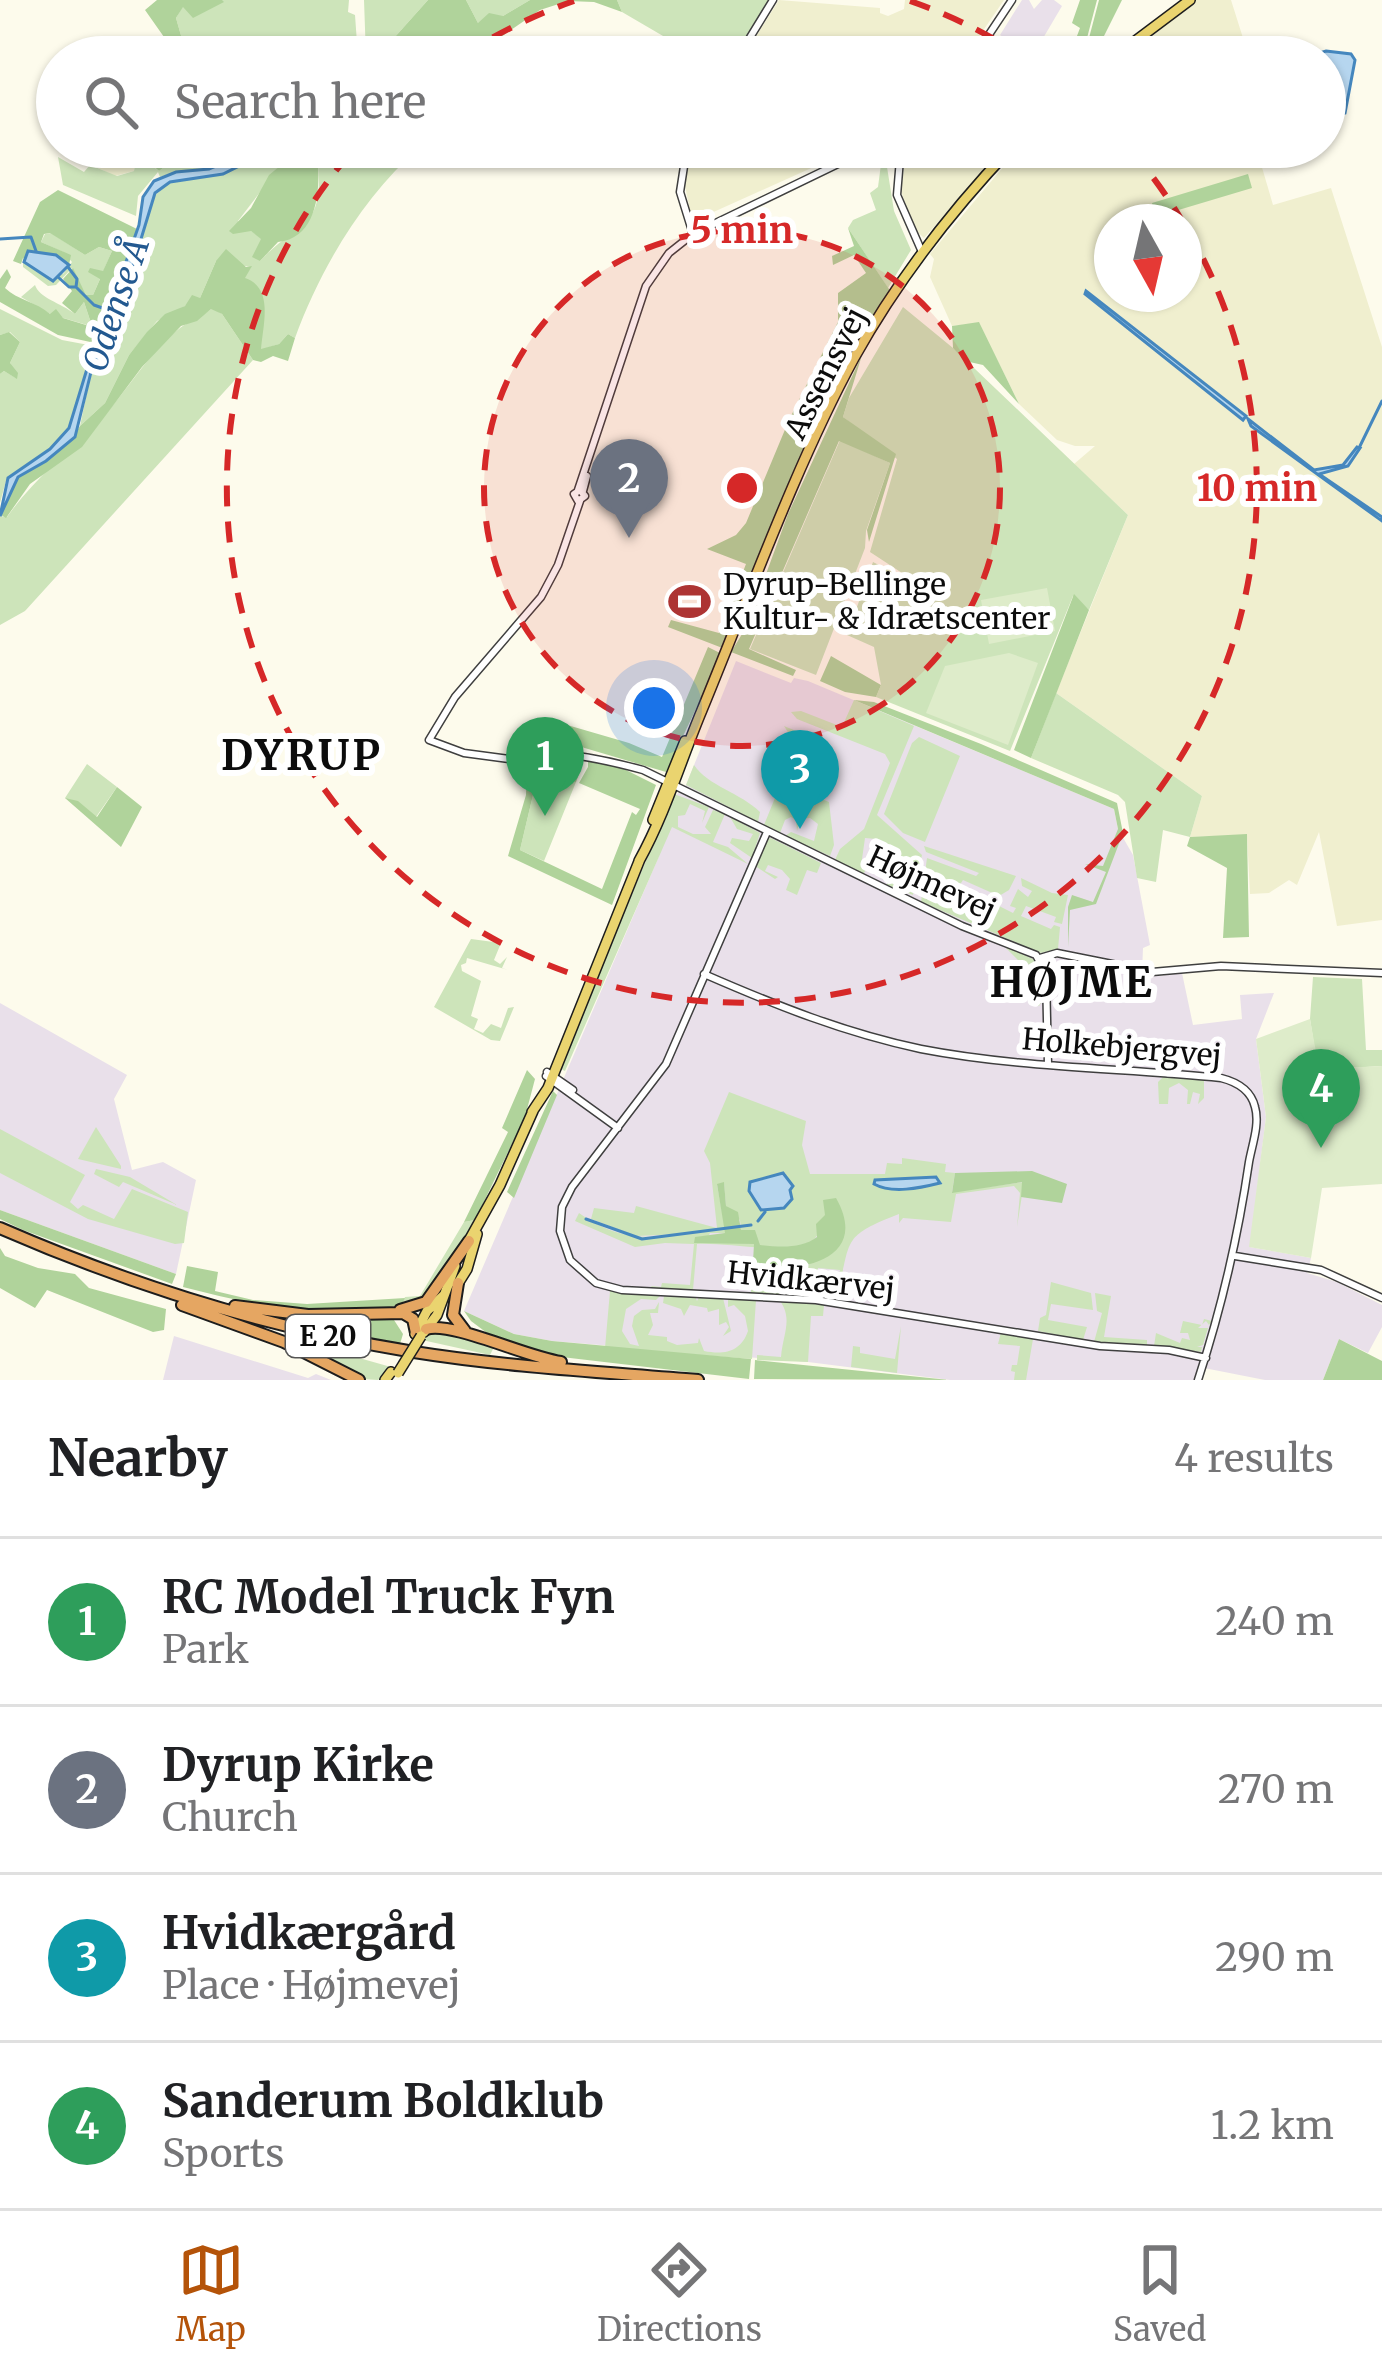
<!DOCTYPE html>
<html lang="en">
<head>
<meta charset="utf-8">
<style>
	:root { --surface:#fff; --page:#f6f6f6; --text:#202124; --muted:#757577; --line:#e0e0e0; --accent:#b45309 }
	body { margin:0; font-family:Merriweather,serif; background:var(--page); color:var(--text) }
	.compass { position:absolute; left:1094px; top:204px; width:108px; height:108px; border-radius:50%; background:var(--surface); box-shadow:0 3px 9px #0004; rotate:172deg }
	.you { position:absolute; left:654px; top:708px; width:42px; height:42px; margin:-30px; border:9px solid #fff; border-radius:50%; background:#1a73e8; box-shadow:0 0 0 18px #1a73e833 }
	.badge { display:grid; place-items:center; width:78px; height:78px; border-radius:50%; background:var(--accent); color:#fff; font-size:39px; font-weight:700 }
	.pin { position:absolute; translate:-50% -99px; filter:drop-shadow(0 3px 6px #0008) }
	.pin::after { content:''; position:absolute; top:63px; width:42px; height:36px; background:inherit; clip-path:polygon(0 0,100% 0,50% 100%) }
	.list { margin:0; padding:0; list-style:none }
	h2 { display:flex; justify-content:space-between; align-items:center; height:156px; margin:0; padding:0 48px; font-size:51px }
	h2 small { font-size:39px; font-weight:400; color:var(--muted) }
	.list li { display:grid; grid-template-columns:78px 1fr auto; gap:36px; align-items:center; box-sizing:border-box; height:168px; padding:0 48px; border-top:3px solid var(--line) }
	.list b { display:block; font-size:45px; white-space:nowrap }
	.list p { margin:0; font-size:39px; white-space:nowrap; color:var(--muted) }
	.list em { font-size:39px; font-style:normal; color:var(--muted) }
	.icon { flex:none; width:66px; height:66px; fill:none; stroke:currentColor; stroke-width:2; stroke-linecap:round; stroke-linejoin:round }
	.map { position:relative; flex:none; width:1382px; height:1380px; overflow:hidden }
	.search { position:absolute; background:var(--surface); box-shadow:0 3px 9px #0004; left:36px; right:36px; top:36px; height:132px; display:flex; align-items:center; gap:30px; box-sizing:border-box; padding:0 42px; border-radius:66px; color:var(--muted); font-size:45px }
	.sheet { height:828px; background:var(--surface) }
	nav { display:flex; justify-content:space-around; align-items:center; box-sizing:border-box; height:168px; border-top:3px solid var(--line); background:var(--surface); font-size:33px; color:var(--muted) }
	nav a { display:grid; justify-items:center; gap:6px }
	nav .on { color:var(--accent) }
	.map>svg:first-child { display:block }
	.industrial { fill:#e9e0ea }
	.farmland { fill:#f0efcf; fill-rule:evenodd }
	.green { fill:#cde4ba; fill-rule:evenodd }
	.forest { fill:#b0d39b }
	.pitch { fill:#deecca }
	.water { fill:#b6d6ef; stroke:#4587be; stroke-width:3 }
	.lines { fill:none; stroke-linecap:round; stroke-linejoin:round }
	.stream { stroke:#4587be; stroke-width:3 }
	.minor-casing { stroke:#3f3f3f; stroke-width:9 }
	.major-casing { stroke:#1d1d1d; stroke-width:12 }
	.highway-casing { stroke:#1d1d1d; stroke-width:14 }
	.minor { stroke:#fff; stroke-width:6 }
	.major { stroke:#ead46f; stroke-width:9 }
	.highway { stroke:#e5a662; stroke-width:10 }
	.major-bridge-casing { stroke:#1d1d1d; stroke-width:12; stroke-linecap:butt }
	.major-bridge { stroke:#ead46f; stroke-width:9 }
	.ring { fill:none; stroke:#d62828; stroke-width:6; stroke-dasharray:21 15 }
	.labels { text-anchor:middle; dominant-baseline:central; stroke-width:12; stroke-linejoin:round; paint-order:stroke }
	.shield { fill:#fff; stroke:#555; stroke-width:3 }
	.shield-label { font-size:27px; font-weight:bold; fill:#0c0c0c }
	.street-label { font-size:30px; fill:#0c0c0c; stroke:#fff }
	.poi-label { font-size:30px; fill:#0c0c0c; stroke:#fff; text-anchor:start }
	.water-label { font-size:33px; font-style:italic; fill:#235990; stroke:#fff }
	.district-label { font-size:42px; font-weight:bold; letter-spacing:3px; fill:#0c0c0c; stroke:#fff }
	.centre { fill:#d62828; stroke:#fff; stroke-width:6 }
	.ring-label { font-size:36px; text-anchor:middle; font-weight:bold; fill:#d62828; stroke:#fff; stroke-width:12; stroke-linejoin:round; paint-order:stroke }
</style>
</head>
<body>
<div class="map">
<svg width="1382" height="1380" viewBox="0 0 1382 1380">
	<rect width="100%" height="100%" fill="#fdfbec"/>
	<path class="industrial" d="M1022 0H1029L1034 9 1042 0H1054L1062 6 1032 57 1000 35Z
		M736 661 791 683 794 678 808 681 1114 809 1118 829 1133 855 1150 945 1143 948 1142 973 1158 976 1182 973 1193 1025 1242 1019 1240 995 1274 993 1256 1039 1266 1117 1250 1247 1311 1258 1307 1273 1337 1282 1382 1305V1327L1368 1353 1339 1339 1323 1380H1265L1204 1368 1200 1380H950L808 1362 552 1341 514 1334 464 1311 659 856 657 851 676 795 686 785Z
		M0 1003 127 1075 114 1099 132 1170 163 1162 196 1180 176 1274 0 1210Z
		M174 1336 308 1378 316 1374 331 1380H163Z"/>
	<path class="farmland" d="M779 0 880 8V13L888 16 904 9 905 0H1004L965 57H743Z
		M1196 0H1231L1249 57H1129L1145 42 1144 39Z
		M99 147H126L137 154 134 171 115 176 89 164Z
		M691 147H858L698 219 690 210 685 186Z
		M922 147H1005L924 238 914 229 901 191 905 161 921 157Z
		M1020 147 1050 156 1053 147H1256L1273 205 1331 188 1382 347V920L1337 926 1319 832 1297 885 1289 880 1269 893 1250 894 1247 835 1190 837 1202 796 1056 693 1128 515 1074 464 1095 446H1075L1057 440 1019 404 979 323 952 326 930 277 934 259 930 254ZM1112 222H1184V294H1112Z"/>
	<path class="green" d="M222 0H349L348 12 355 15 358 57H178L174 50 182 39 176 18 183 6Z
		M364 0H428L377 57H366Z
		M466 0H530L503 16 478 23Z
		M617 0H771L734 57H699L622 12Z
		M191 147H260L209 169 175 172 160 177 158 172 138 196 136 216 63 185 58 157 84 172 90 165 117 176 134 171 137 154 159 171Z
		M281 147 280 166 238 221 262 239 260 261C299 220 324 231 318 163L337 147 379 152 382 147H420C363 197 321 267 295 338L288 334 279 344 261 350 244 278 251 267 216 261 200 298 157 321 129 355 105 403 80 426 92 368 113 331 152 198 170 182 223 174Z
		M883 149 889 151 892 161 887 167 894 211 911 250 888 288 848 228 853 220 876 210 870 193 878 187Z
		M51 233 85 255 99 247 112 251 93 295H86L72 268 56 285 48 286 23 267V258L63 274 72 262 63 252 41 242 45 234Z
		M35 285C39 298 61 303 75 314L84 302 90 320 87 325 50 314 21 297Z
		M903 307 953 348 1128 515 1089 610 1073 596 1010 751 876 697 881 685 874 647 847 635 873 562 928 590 870 552 897 459 843 417 849 398Z
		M212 308 222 314 253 360 25 611 0 625V516L7 517C33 480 67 453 99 421 127 392 148 353 180 328 189 321 202 317 212 308Z
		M0 309 62 340 94 346 69 428 50 449 6 481 0 503V374L4 371 16 378 10 363 20 342 10 332 0 335Z
		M840 440 890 463 866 531 865 548 816 675 750 649Z
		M1056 693 1202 796 1190 837 1163 830 1156 882 1137 878 1125 802 1118 795 1031 758Z
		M854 700 914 726 877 815 922 855 913 895 887 885V877L897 879 900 857 882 854 883 848 876 847V839L865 838 861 866 867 869 863 874 835 860 840 849 864 829 890 763 885 754 797 719 791 712 801 711 842 727Z
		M784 726 821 741 803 785 788 779 783 771 791 737Z
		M919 737 960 756 925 842 903 833 884 814 912 743Z
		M87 764 117 787 96 817 65 798Z
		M694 765C708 786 741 793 760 812L758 822 686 785Z
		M537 778 576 782 544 861 520 850Z
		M789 786 829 802 834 845 830 856 785 836 791 832 814 841 818 824 810 818 800 819 797 831 796 820 791 817 785 820 780 833 764 825 779 788Z
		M674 794 709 807 702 823 705 811 690 804 685 815 678 816V827L693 834H711L705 827 713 810 725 814 713 842 728 847 748 864 672 827 565 1071 559 1068Z
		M730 817 760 833 752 858 730 843 732 838 749 841 753 834 737 829Z
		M771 838 821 863 817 873 807 870 797 895 786 890 790 879 782 870 768 865 765 871 778 877 775 879 755 866 767 839Z
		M924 846 1016 876 1009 890 999 896 963 880 959 886 1013 913 1016 908 1010 906 1018 889 1028 897 1032 891 1022 886 1021 878 1052 893 1068 895 1062 924 1054 922 1056 917 1026 906 1021 916 1051 929 1054 925 1060 927 1058 949 1041 953 921 902 927 858 976 876 979 873 926 852Z
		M471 939 501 943 494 960 500 964 507 957 502 968 508 970 467 958 466 963 461 965 462 971 481 981 471 1016 478 1019 474 1029 483 1033 491 1024 501 1028 508 1008 514 1007 500 1041 491 1040 434 1007Z
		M1003 945 1037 961C1044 974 1048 994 1039 1006H1035L1036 999 998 993 999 990 1015 991 1016 974 1017 990 1031 991 1037 973 1032 972V965L1021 963Z
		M1313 977 1362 979 1366 1050H1382V1066L1318 1070 1310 1019Z
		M1163 1077 1204 1080V1098L1198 1104 1200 1094 1193 1092 1190 1104H1187L1188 1090 1179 1083 1169 1088 1168 1104H1159L1158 1082Z
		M729 1092 806 1121 802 1145 810 1174H885L887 1163 902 1164V1158L946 1164 945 1172 955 1173 952 1192 1024 1182 1017 1227 1020 1193 1014 1186 956 1194 951 1222 903 1218 899 1223V1214C840 1237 852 1239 837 1296L840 1300 829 1299 828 1295 837 1292 840 1270 818 1268 815 1287 822 1293V1298L785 1296 784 1291 798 1290 796 1275 780 1273 774 1279H766V1286L777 1287 780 1295 751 1294V1280L760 1281 761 1267 808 1266 825 1215C822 1224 820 1235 812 1241 790 1256 726 1242 697 1244L693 1290 653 1289 651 1286 661 1287 662 1283 690 1285 694 1244 665 1243 635 1247 575 1221 579 1213C615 1238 640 1240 683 1234L636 1236 591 1219 594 1208 634 1213 636 1206 717 1228 710 1163 704 1151ZM785 1173C793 1186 793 1195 784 1208L761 1210 749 1191 750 1182ZM724 1183 726 1206 740 1220 741 1230 759 1244 706 1241 710 1233H726L717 1185Z
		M96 1127 121 1166V1169L78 1159Z
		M0 1129 85 1175 70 1202 78 1209 83 1205 114 1219 132 1189 188 1212 184 1243 175 1244 88 1219 0 1173Z
		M96 1169 130 1177 177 1205 123 1182 119 1187 94 1174Z
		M475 1220 429 1297 402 1304 405 1297 420 1296 464 1222Z
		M1051 1282 1091 1293 1093 1310 1051 1304 1048 1320 1087 1327 1083 1340 1038 1331 1040 1318 1046 1315Z
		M610 1291 660 1296 656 1300 641 1299 626 1309 622 1331 630 1344 639 1346 632 1326 634 1316 642 1310 655 1309 659 1302 658 1313H650L653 1325 648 1335 667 1337V1341L677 1345 698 1343 699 1338 704 1351C724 1355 741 1352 748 1331L745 1316 734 1305 728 1307V1299L756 1300 752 1359 605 1348Z
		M1095 1293 1111 1296 1104 1337 1147 1340V1345L1094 1342 1102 1313 1097 1311Z
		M664 1296H695L697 1301 699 1297 723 1298 731 1331 723 1336 729 1327 726 1322 719 1325V1309L708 1312 707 1308 690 1305 684 1316 681 1309 663 1303Z
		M780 1301 824 1305 823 1316H811L808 1362 757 1360V1355L781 1357C783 1334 793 1319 780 1301Z
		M1204 1319 1212 1321 1209 1325 1206 1321 1198 1328H1208L1203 1345 1197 1347H1202L1201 1352 1154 1346 1156 1333 1180 1343 1182 1338 1190 1340 1188 1333H1180L1183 1321 1202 1325Z
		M901 1326 897 1373 851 1367 853 1346 860 1347V1353L895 1359Z
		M434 1329 494 1347 490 1355 422 1340Z
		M1001 1332 1033 1339 1026 1380H1014L1015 1372 1011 1371 1012 1365H1017L1020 1346 998 1344Z
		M274 1334 391 1367 378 1380 363 1379Z"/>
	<path class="forest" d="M157 0H222L224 2 193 18 183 7 176 18 182 39 174 50 178 57H146L164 37 145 10Z
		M428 0H466L478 23 489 13 503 16 530 0H617L622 12 594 2 568 1 540 10 472 57H377Z
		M1080 0H1097L1082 57H1069L1080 28 1072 23Z
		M1099 0H1122L1098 48V57H1084Z
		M132 147H191L159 171Z
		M281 147H337L318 163C320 194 316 238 278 242L260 261 252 257 261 239 251 231 233 234 229 231 251 208 269 175 280 166Z
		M1248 174 1252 188 1155 217 1152 203Z
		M58 190 137 229 109 310V322L95 343 58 335 0 302V279L7 269 11 277 5 288C17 300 37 302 50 314L56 309 63 318 86 325 90 320 84 302 75 314 62 303 72 291 63 279 73 268 86 295H93L100 279 88 272 90 268 103 271 112 251 99 247 85 255 50 233 44 234 41 242 71 255 69 265 56 255 23 258 21 264 13 261 40 202Z
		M848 228 891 292 852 349 725 649 668 627 671 620 719 633 746 564 707 549 736 535 746 523 789 420 838 322V293L866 273 854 255 833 265 832 256 854 246Z
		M226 249 246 267 252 266 245 278C274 288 263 324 261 349L279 344 288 334 295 338 288 361 273 356 261 362 253 360 222 314 211 309 197 321 181 326 142 367 82 447 30 484 6 518 1 515 18 477 70 442 80 426 105 403 129 355 147 332 165 314 185 306 192 295 200 298 216 261Z
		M979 322 1019 404 983 365 965 361 953 348 952 326Z
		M9 332 20 342 10 363 18 373 17 379 4 371 0 374V335Z
		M862 355 843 417 896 454 869 542 867 530 890 463 839 441 749 649 796 670 793 676 731 652 747 626 788 514Z
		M1074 594 1089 610 1031 758 1014 750Z
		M708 647 722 654 666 772 544 736 542 723 550 720 629 743 662 757Z
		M831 656 881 685 876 697 845 692 820 681Z
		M854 700 874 702 981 744 1117 803 1123 833 1096 904 1070 910 1068 947V907L1072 895 1093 902 1106 872 1085 864 1103 866 1118 829 1114 809Z
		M578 758 577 767 581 768 576 782 537 778 520 850 602 889 632 812 636 815 640 809 579 783 588 767V758L620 767 656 785 612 905 508 856 526 795 527 763Z
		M117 787 142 807 121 847 65 798 78 801 97 817Z
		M1247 834 1249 937 1223 938 1227 868 1187 846 1190 837Z
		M527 1070 535 1079 525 1117 475 1220 464 1222 508 1132 502 1128Z
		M553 1091 557 1095 514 1198 507 1192Z
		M1032 1171 1067 1184 1062 1203 1021 1197 1022 1182 952 1193 955 1173Z
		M724 1182 726 1206 738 1212 741 1230H755L760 1245C780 1247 801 1249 817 1237L816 1224 825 1215 823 1200 836 1198C869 1256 808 1272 761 1267L760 1281 752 1280 754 1244 694 1243 695 1237 725 1233 717 1184Z
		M0 1210 176 1274 172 1284 23 1230 0 1219Z
		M0 1248 5 1256 38 1268 75 1274 89 1288 166 1309 164 1330 153 1332 47 1290 35 1308 0 1288Z
		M187 1266 218 1272 215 1291 253 1300 307 1304 405 1298 402 1304C330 1323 254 1305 183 1287Z
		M464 1311 514 1334 552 1341 751 1359 749 1379 536 1354 499 1342 471 1321Z
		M301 1319 394 1320 403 1334 400 1344 302 1324Z
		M1339 1339 1382 1361V1380H1323Z
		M755 1360 949 1380 754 1379Z"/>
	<path class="pitch" d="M1047 588 1055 631 989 644 981 600Z
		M1009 653 1038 663 1008 745 926 713 945 666Z
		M1310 1019 1319 1069 1382 1066V1184L1322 1188 1311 1258 1249 1247 1266 1117 1256 1039Z"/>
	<path class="water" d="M1326 51 1351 54 1355 60 1345 113 1325 119V57H1306Z
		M260 147H277L223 174 170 182 155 193 113 331 92 368 75 437 46 461 18 477 0 516 8 478 50 449 69 428 94 346 109 322V310L139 225 143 197 154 181 176 172 209 169Z
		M28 251 56 255 69 265 53 281 24 262Z
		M1086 291 1246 416 1243 420 1085 294Z
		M1248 419 1314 470 1343 465 1357 447 1360 448 1348 466 1319 474 1382 517V521L1251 426Z
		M783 1173 793 1186 790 1190 792 1199 784 1208 761 1210 749 1191 750 1182Z
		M936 1177 940 1183C920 1188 892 1194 874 1184L875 1180Z"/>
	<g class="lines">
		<path class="stream" d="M0 239 31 237 36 251
			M68 267 77 279 76 287 94 305 108 310
			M58 277 69 287H76
			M1360 446 1382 401
			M586 1219 642 1239 751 1225
			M758 1221 765 1212"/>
		<defs>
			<path id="minor" d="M738 57 773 0
				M974 57 1012 0
				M687 147 680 192 693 234
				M901 147 897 195 922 252
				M578 490 646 286 669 253 693 234 873 147
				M580 490 585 496 578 501 574 494Z
				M583 491 587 476
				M508 759C558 749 595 757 643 770L962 926 1036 955 1046 974 1048 1064
				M509 759 464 753 429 740 455 697 541 597 558 565 580 501
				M767 832 666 1064 572 1187 562 1207 560 1231 570 1260 596 1283 622 1290 816 1300 1100 1346 1169 1350 1206 1358
				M1040 958 1057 953 1152 972 1221 966 1382 973
				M704 974C775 1005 845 1033 921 1049 1019 1068 1122 1068 1221 1078 1237 1082 1251 1090 1255 1107 1260 1124 1252 1145 1249 1162 1238 1237 1222 1307 1198 1380
				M547 1072 573 1090
				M546 1076 618 1128
				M1235 1256 1321 1270 1382 1298"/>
			<path id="major" d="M1114 57 1190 0
				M653 820 685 741
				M639 861C666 812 681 760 702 710 749 596 796 465 854 358 897 281 951 211 1012 147
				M532 1112 548 1088 640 859
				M466 1246 500 1185 533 1111
				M457 1285 467 1269 477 1234
				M424 1332 437 1315 455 1266
				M415 1334 427 1311 444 1295
				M385 1380 391 1372"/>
			<path id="highway" d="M0 1228C133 1286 271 1329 414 1352 508 1367 604 1372 698 1380
				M458 1283 453 1315 465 1331
				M182 1305 284 1342 359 1380
				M235 1306 308 1315 403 1313 413 1319 416 1333
				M400 1310 426 1302 469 1241
				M426 1329C452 1321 526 1357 561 1362"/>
		</defs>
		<use href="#minor" class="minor-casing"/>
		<use href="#major" class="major-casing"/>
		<use href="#highway" class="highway-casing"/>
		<use href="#minor" class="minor"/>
		<use href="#major" class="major"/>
		<use href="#highway" class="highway"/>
		<defs>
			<path id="major-bridge" d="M398 1373 421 1336"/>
		</defs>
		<use href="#major-bridge" class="major-bridge-casing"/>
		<use href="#major-bridge" class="major-bridge"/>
	</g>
	<circle cx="742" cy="488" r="258" fill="#d62828" fill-opacity=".12"/>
	<g class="ring">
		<circle cx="742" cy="488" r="258"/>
		<path d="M462 56A515 515 0 0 1 574 1M910 1A515 515 0 0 1 1022 56M1131 150A515 515 0 0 1 1181 219M1186 227A515 515 0 1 1 353 150"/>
	</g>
	<defs>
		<symbol id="stadium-bare" viewBox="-9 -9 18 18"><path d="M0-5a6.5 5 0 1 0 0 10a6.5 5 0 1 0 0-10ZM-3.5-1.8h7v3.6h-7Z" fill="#ad3433" stroke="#fff" stroke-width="2.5" paint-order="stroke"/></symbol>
	</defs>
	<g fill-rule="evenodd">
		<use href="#stadium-bare" x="660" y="572" width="59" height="59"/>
	</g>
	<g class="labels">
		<rect class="shield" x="286" y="1315" width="84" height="42" rx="9"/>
		<g class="shield-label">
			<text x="328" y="1336">E 20</text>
		</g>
		<g class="street-label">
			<text transform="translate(825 373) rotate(-63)">Assensvej</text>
			<text transform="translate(932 883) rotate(25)">Højmevej</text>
			<text transform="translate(1122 1047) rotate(5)">Holkebjergvej</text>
			<text transform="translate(811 1280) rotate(6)">Hvidkærvej</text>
		</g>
		<g class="poi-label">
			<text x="723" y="584">Dyrup-Bellinge<tspan x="723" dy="34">Kultur- &amp; Idrætscenter</tspan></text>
		</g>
		<g class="water-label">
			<text transform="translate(116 305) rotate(-71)">Odense Å</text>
		</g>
		<g class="district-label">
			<text x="302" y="755">DYRUP</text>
			<text x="1072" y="982">HØJME</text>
		</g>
	</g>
	<circle cx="742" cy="488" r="18" class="centre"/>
	<g class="ring-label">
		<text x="742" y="243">5 min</text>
		<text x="1257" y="501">10 min</text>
	</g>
</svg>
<svg class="compass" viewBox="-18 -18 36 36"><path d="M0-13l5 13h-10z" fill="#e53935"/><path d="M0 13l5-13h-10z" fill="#757577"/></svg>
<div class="you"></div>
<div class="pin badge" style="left:545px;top:816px;background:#2e9e5b">1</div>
<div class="pin badge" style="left:629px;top:538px;background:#6b7280">2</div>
<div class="pin badge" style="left:800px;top:829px;background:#0f9aa8">3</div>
<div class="pin badge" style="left:1321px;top:1148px;background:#2e9e5b">4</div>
<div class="search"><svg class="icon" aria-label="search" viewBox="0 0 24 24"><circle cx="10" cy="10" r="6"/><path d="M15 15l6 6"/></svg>Search here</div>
</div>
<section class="sheet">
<h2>Nearby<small>4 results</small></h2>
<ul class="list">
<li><span class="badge" style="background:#2e9e5b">1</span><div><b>RC Model Truck Fyn</b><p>Park</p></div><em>240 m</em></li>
<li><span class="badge" style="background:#6b7280">2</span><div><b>Dyrup Kirke</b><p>Church</p></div><em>270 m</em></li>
<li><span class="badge" style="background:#0f9aa8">3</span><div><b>Hvidkærgård</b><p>Place · Højmevej</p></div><em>290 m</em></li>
<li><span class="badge" style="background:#2e9e5b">4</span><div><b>Sanderum Boldklub</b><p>Sports</p></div><em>1.2 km</em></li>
</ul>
</section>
<nav>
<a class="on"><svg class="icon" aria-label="map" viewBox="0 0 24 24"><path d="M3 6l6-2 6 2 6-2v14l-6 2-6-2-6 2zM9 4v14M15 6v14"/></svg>Map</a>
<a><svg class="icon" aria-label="directions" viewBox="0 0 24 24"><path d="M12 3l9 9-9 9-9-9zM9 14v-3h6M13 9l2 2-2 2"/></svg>Directions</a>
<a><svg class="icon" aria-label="saved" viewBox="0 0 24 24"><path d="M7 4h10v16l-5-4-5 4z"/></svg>Saved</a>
</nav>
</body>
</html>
